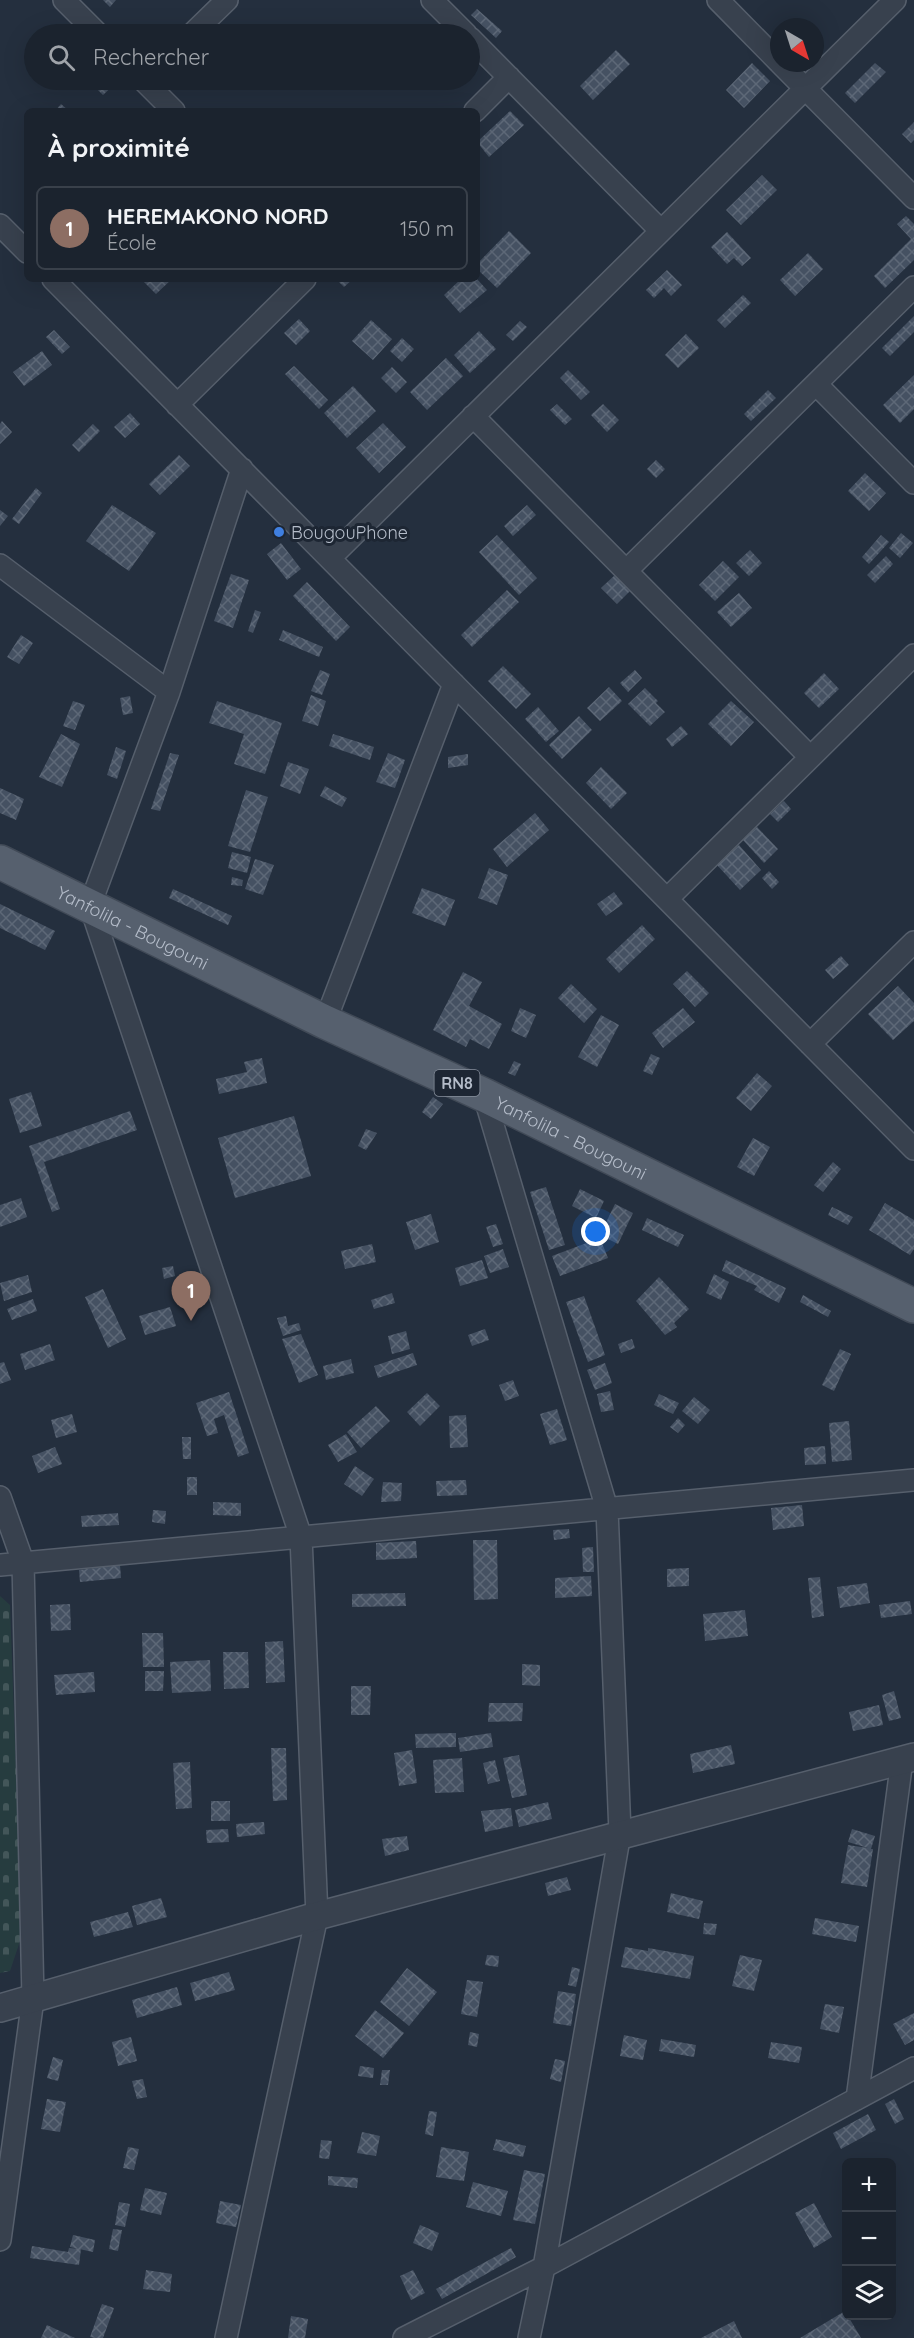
<!DOCTYPE html>
<html lang="fr">
<head>
<meta charset="utf-8">
<style>
	:root { --surface:#1b232e; --page:#242b36; --text:#f1f3f6; --muted:#a0a4aa; --line:#39404a; --accent:#8ab4f8 }
	body { margin:0; font-family:Quicksand,sans-serif; background:var(--page); color:var(--text) }
	.controls { position:absolute; right:18px; bottom:18px; display:grid; overflow:hidden; border-radius:9px; box-shadow:0 6px 24px #0002 }
	.controls button { width:54px; height:54px; display:grid; place-items:center; padding:0; border:0; border-bottom:2px solid var(--line); background:var(--surface); color:var(--text); font:30px sans-serif }
	.compass { position:absolute; left:770px; top:18px; width:54px; height:54px; border-radius:50%; background:var(--surface); box-shadow:0 6px 24px #0002; rotate:141deg }
	.you { position:absolute; left:596px; top:1232px; width:21px; height:21px; margin:-15px; border:4px solid #fff; border-radius:50%; background:#1a73e8; box-shadow:0 0 0 9px #1a73e833 }
	.badge { display:grid; place-items:center; width:39px; height:39px; border-radius:50%; background:var(--accent); color:#fff; font-size:20px; font-weight:700 }
	.pin { position:absolute; translate:-50% -50px; filter:drop-shadow(0 2px 3px #0008) }
	.pin::after { content:''; position:absolute; top:32px; width:21px; height:18px; background:inherit; clip-path:polygon(0 0,100% 0,50% 100%) }
	.list { margin:0; padding:0; list-style:none }
	h2 { display:flex; justify-content:space-between; align-items:center; height:78px; margin:0; padding:0 24px; font-size:26px }
	h2 small { font-size:20px; font-weight:400; color:var(--muted) }
	.list li { display:grid; grid-template-columns:39px 1fr auto; gap:18px; align-items:center; box-sizing:border-box; height:84px; margin:0 12px 12px; padding:0 12px; border:2px solid var(--line); border-radius:9px }
	.list b { display:block; font-size:22px; white-space:nowrap }
	.list p { margin:0; font-size:20px; white-space:nowrap; color:var(--muted) }
	.list em { font-size:20px; font-style:normal; color:var(--muted) }
	.icon { flex:none; width:33px; height:33px; fill:none; stroke:currentColor; stroke-width:2; stroke-linecap:round; stroke-linejoin:round }
	.map { position:relative; flex:none; width:914px; height:2338px; overflow:hidden }
	.search { position:absolute; background:var(--surface); box-shadow:0 6px 24px #0002; left:24px; top:24px; width:456px; height:66px; display:flex; align-items:center; gap:15px; box-sizing:border-box; padding:0 21px; border-radius:33px; color:var(--muted); font-size:22px }
	.panel { position:absolute; background:var(--surface); box-shadow:0 6px 24px #0002; left:24px; top:108px; width:456px; height:174px; border-radius:9px }
	.map>svg:first-child { display:block }
	.cemetery { fill:url(#cemetery-stones) }
	.building { fill:url(#building-cross-hatch) }
	.lines { fill:none; stroke-linecap:round; stroke-linejoin:round }
	.minor-casing { stroke:#565f6c; stroke-width:24 }
	.tertiary-casing { stroke:#565f6c; stroke-width:30 }
	.primary-casing { stroke:#414a57; stroke-width:36 }
	.minor { stroke:#38414e; stroke-width:21 }
	.tertiary { stroke:#38414e; stroke-width:27 }
	.primary { stroke:#56606e; stroke-width:33 }
	.shop-dot { fill:#3f7fe0; stroke:#1d2633; stroke-width:2 }
	.labels { text-anchor:middle; dominant-baseline:central; stroke-width:6; stroke-linejoin:round; paint-order:stroke }
	.shield { fill:#1d2633; stroke:#878f9c; stroke-width:1.5 }
	.shield-label { font-size:16px; font-weight:bold; fill:#b4bcc9 }
	.poi-label { font-size:18px; fill:#b4bcc9; stroke:#1d2633; text-anchor:start }
	.street-label { font-size:18px; fill:#b4bcc9; stroke:#1d2633 }
</style>
</head>
<body>
<div class="map">
<svg width="914" height="2338" viewBox="0 0 914 2338">
	<defs>
		<pattern id="cemetery-stones" width="16" height="16" patternUnits="userSpaceOnUse" patternTransform="scale(1.5)"><rect width="16" height="16" fill="#263c3f"/><path d="M2 7V4a2 2 0 0 1 4 0v3zM10 15v-3a2 2 0 0 1 4 0v3z" fill="#435659"/></pattern>
		<pattern id="building-cross-hatch" width="8" height="8" patternUnits="userSpaceOnUse" patternTransform="scale(1.5)"><rect width="8" height="8" fill="#455162"/><path d="M0 0l8 8M0 8l8-8" fill="none" stroke="#5d6877"/></pattern>
	</defs>
	<rect width="100%" height="100%" fill="#242f3e"/>
	<path class="cemetery" d="M0 1596 10 1605 22 1935 10 1971 0 1973Z"/>
	<path class="building" d="M103 0H116L110 7Z
		M477 9 502 31 496 38 471 15Z
		M616 50 630 64 593 100 580 86Z
		M752 63 770 81 744 108 726 90Z
		M875 63 886 72 855 103 845 93Z
		M88 80H119L103 95Z
		M61 104 69 111H55Z
		M510 111 524 125 489 157 477 142Z
		M914 122V140L911 143 902 134Z
		M762 175 777 190 741 225 726 210Z
		M906 216 914 224V260L885 288 874 276 911 239 897 224Z
		M509 231 531 253 497 288 477 269V264Z
		M727 232 751 258 742 266 734 258 727 264 711 247Z
		M808 253 823 269 795 296 780 280Z
		M667 270 682 285 671 296 664 288 654 298 646 290Z
		M141 279H172L156 294Z
		M336 279H353L344 287Z
		M461 279H477L487 290 460 313 444 295Z
		M743 295 751 303 725 328 717 320Z
		M914 316V332L890 356 882 348Z
		M299 319 310 331 296 345 284 333Z
		M371 320 392 339 373 360 352 341Z
		M520 321 527 327 513 341 506 335Z
		M54 330 70 347 62 354 46 337Z
		M479 331 496 349 470 373 454 355Z
		M686 334 699 348 678 368 665 355Z
		M402 338 414 349 402 362 390 351Z
		M42 351 52 365 24 386 13 372Z
		M446 358 463 376 427 410 410 392Z
		M294 366 328 400 319 409 285 374Z
		M392 367 407 382 396 393 381 378Z
		M568 370 590 392 581 400 560 378Z
		M914 375V409L900 423 883 405Z
		M353 386 376 411 347 438 324 413Z
		M768 390 776 398 751 421 744 414Z
		M557 404 572 419 565 425 550 410Z
		M603 404 619 420 607 432 591 415Z
		M130 413 140 424 125 438 114 427Z
		M2 421 12 432 0 444V424Z
		M383 423 406 447 379 473 356 448Z
		M93 424 100 431 79 452 72 445Z
		M179 455 190 466 160 495 149 484Z
		M656 460 665 469 656 478 647 469Z
		M865 473 886 493 869 511 848 491Z
		M36 488 42 493 19 524 12 519Z
		M112 505 156 533 129 571 86 541Z
		M527 505 536 515 513 536 504 526Z
		M0 510 8 516 0 526Z
		M901 533 913 543 900 558 889 548Z
		M497 535 537 578 519 595 479 552Z
		M881 535 889 542 869 564 862 557Z
		M281 543 301 569 287 580 267 554Z
		M750 550 762 563 749 576 736 563Z
		M886 556 893 564 875 583 867 575Z
		M723 561 739 577 715 601 699 585Z
		M231 574 249 580 233 628 214 621Z
		M615 575 631 590 617 604 601 588Z
		M307 582 350 627 336 641 293 596Z
		M507 590 519 602 472 647 461 635Z
		M739 593 752 608 731 627 717 612Z
		M255 610 261 612 253 633 248 631Z
		M283 630 323 647 319 657 279 640Z
		M21 635 33 643 19 664 7 657Z
		M503 666 531 694 516 709 488 681Z
		M320 670 330 674 322 695 311 691Z
		M635 670 642 678 628 692 620 683Z
		M824 673 839 689 819 708 804 693Z
		M609 687 622 701 600 721 587 708Z
		M645 688 658 701 656 703 665 712 650 726 628 704Z
		M311 695 326 701 318 726 302 721Z
		M130 696 133 713 123 715 120 698Z
		M73 701 85 705 75 730 63 726Z
		M217 701 282 723 265 774 234 764 244 734 209 723Z
		M731 701 754 722 731 746 708 724Z
		M538 707 559 731 546 742 525 719Z
		M579 716 592 730 562 759 549 745Z
		M681 726 688 734 672 747 666 739Z
		M61 734 80 744 62 787 39 777Z
		M333 734 374 747 370 760 329 746Z
		M116 747 126 751 117 779 107 775Z
		M170 753 179 755 160 811 151 809Z
		M388 753 405 760 395 788 376 782Z
		M468 754V765L448 768V757Z
		M288 762 309 769 300 794 280 786Z
		M601 767 627 793 611 809 586 783Z
		M325 786 347 798 342 807 320 796Z
		M0 788 24 799 16 820 0 813Z
		M246 790 268 797 250 852 228 846Z
		M784 801 791 809 778 822 770 814Z
		M535 813 549 830 507 867 493 849Z
		M757 827 778 849 764 863 743 840Z
		M739 845 761 870 740 890 717 865Z
		M232 852 251 857 247 873 228 868Z
		M255 859 274 865 263 895 245 889Z
		M489 868 508 875 497 905 478 898Z
		M769 871 779 882 772 889 762 878Z
		M232 877 243 880 242 886 231 885Z
		M422 888 455 900 445 926 412 913Z
		M173 889 232 916 228 925 169 898Z
		M614 892 623 904 606 916 597 904Z
		M0 904 55 931 45 950 0 928Z
		M642 925 655 939 619 973 606 959Z
		M841 956 849 965 833 979 825 970Z
		M687 971 709 993 695 1007 673 984Z
		M463 972 482 982 469 1006 502 1024 489 1049 470 1039 466 1047 433 1030Z
		M571 984 597 1009 584 1023 558 998Z
		M898 986 914 1003V1021L893 1040 868 1014Z
		M520 1008 536 1015 526 1038 511 1031Z
		M683 1008 695 1022 663 1048 652 1033Z
		M601 1015 619 1025 597 1067 578 1057Z
		M651 1054 660 1058 652 1075 643 1071Z
		M262 1058 267 1083 219 1094 216 1079 247 1072 244 1062Z
		M514 1061 521 1064 515 1076 508 1073Z
		M757 1073 772 1086 751 1111 736 1098Z
		M31 1092 42 1126 20 1133 9 1099Z
		M433 1097 443 1104 431 1119 422 1112Z
		M130 1111 137 1130 44 1162 60 1209 52 1212 29 1146Z
		M294 1116 311 1176 235 1198 218 1138Z
		M366 1129 377 1133 366 1150 358 1146Z
		M753 1138 770 1147 754 1176 737 1167Z
		M833 1162 841 1169 823 1192 814 1185Z
		M546 1187 565 1245 549 1250 530 1192Z
		M580 1189 604 1201 596 1218 572 1206Z
		M21 1198 27 1217 0 1227V1205Z
		M885 1203 914 1220V1249L910 1255 869 1230Z
		M615 1204 633 1213 618 1244 600 1235Z
		M832 1207 853 1217 848 1225 828 1215Z
		M431 1214 439 1242 415 1250 406 1222Z
		M647 1218 684 1235 678 1247 642 1230Z
		M496 1224 503 1244 493 1247 486 1227Z
		M600 1238 608 1258 560 1276 552 1256Z
		M372 1244 376 1262 345 1269 341 1251Z
		M503 1249 509 1267 490 1273 484 1256Z
		M482 1260 488 1278 460 1286 455 1268Z
		M726 1260 786 1288 779 1303 754 1290 757 1286 722 1271Z
		M173 1266 175 1276 164 1279 162 1268Z
		M714 1274 729 1282 721 1300 706 1293Z
		M28 1275 32 1292 4 1301 0 1283Z
		M659 1277 689 1309 674 1323 677 1327 665 1335 636 1301Z
		M103 1289 126 1339 108 1348 85 1297Z
		M392 1293 395 1303 374 1309 371 1300Z
		M803 1295 831 1311 828 1317 800 1302Z
		M584 1296 605 1355 588 1362 566 1302Z
		M33 1299 37 1311 12 1320 7 1309Z
		M170 1307 176 1326 145 1335 139 1316Z
		M286 1316 288 1326 299 1323 301 1330 283 1336 277 1318Z
		M485 1329 489 1340 472 1346 468 1335Z
		M406 1331 410 1349 392 1354 388 1336Z
		M301 1334 318 1375 299 1383 282 1339Z
		M632 1339 635 1348 621 1353 618 1344Z
		M50 1344 55 1360 25 1370 20 1354Z
		M840 1349 851 1354 834 1391 822 1385Z
		M413 1353 417 1365 378 1378 374 1366Z
		M351 1359 354 1373 326 1380 323 1366Z
		M4 1362 11 1380 0 1384V1363Z
		M605 1363 612 1383 595 1390 587 1370Z
		M513 1380 519 1396 505 1401 499 1385Z
		M610 1391 614 1410 601 1412 597 1394Z
		M229 1392 249 1453 238 1457 224 1415 214 1419 218 1433 207 1436 196 1403Z
		M427 1393 440 1406 420 1426 407 1412Z
		M659 1394 679 1403 673 1414 654 1405Z
		M694 1397 710 1410 698 1424 682 1411Z
		M376 1406 390 1421 361 1448 347 1432Z
		M557 1409 567 1440 550 1445 540 1414Z
		M72 1414 77 1432 56 1438 51 1420Z
		M466 1415 468 1447 450 1448 449 1416Z
		M678 1418 685 1425 678 1433 670 1427Z
		M849 1421 852 1460 832 1462 829 1423Z
		M346 1434 357 1452 338 1462 328 1445Z
		M182 1437H191V1459H183Z
		M825 1446 826 1464 805 1465 804 1448Z
		M55 1447 62 1464 38 1473 32 1456Z
		M355 1466 374 1479 362 1496 344 1484Z
		M187 1477H197V1495H187Z
		M466 1480 467 1495 437 1496 436 1481Z
		M383 1482 402 1483 401 1501 381 1502Z
		M213 1502 241 1503V1516L213 1515Z
		M802 1505 804 1526 773 1530 771 1508Z
		M153 1510 166 1511 165 1524 152 1522Z
		M118 1513 119 1525 82 1527 81 1516Z
		M569 1529 570 1538 554 1540 553 1530Z
		M473 1540H497L498 1599 474 1600Z
		M416 1541 417 1558 376 1560V1543Z
		M593 1547 594 1572H583L582 1548Z
		M120 1565 121 1578 80 1582 79 1570Z
		M689 1568V1586L667 1587V1569Z
		M591 1576 592 1596 555 1598V1578Z
		M820 1577 824 1616 812 1618 808 1578Z
		M867 1583 870 1603 840 1608 837 1587Z
		M405 1593 406 1606 352 1607V1594Z
		M910 1601 912 1614 881 1618 879 1605Z
		M70 1604 71 1630 51 1631 50 1605Z
		M745 1610 748 1636 705 1641 703 1614Z
		M142 1633H163L164 1667H143Z
		M283 1641 285 1682 266 1683 265 1642Z
		M223 1652H248L249 1688 224 1689Z
		M210 1660 211 1691 172 1693 170 1662Z
		M522 1664 540 1665V1686L522 1685Z
		M145 1671H164L163 1691H145Z
		M94 1672 95 1692 56 1695 54 1675Z
		M351 1686H371L370 1715H351Z
		M894 1691 901 1718 889 1721 882 1695Z
		M489 1703H523L522 1721 488 1722Z
		M879 1705 883 1725 853 1731 849 1712Z
		M456 1733V1747L416 1748 415 1734Z
		M491 1733 493 1747 460 1752 458 1738Z
		M731 1745 735 1764 693 1773 690 1754Z
		M271 1748H286L287 1800 273 1801Z
		M412 1750 417 1783 399 1786 394 1753Z
		M519 1755 527 1795 512 1798 503 1758Z
		M462 1758 464 1792 435 1793 433 1760Z
		M495 1760 500 1781 488 1784 483 1763Z
		M190 1762 192 1808 176 1809 173 1763Z
		M211 1801H230V1821H211Z
		M548 1802 552 1819 519 1827 515 1810Z
		M511 1808 513 1826 485 1832 481 1811Z
		M264 1822 265 1834 237 1837 236 1824Z
		M228 1829 229 1842 207 1843 206 1830Z
		M852 1829 875 1836 871 1849H873L867 1887 841 1883 848 1845 868 1848 848 1842Z
		M407 1836 409 1850 385 1856 382 1839Z
		M567 1877 571 1890 548 1896 545 1883Z
		M671 1893 703 1901 699 1919 667 1912Z
		M161 1898 167 1917 137 1925 132 1906Z
		M128 1912 133 1927 94 1937 90 1922Z
		M815 1918 859 1926 856 1942 812 1934Z
		M704 1923 717 1924 715 1935 703 1934Z
		M625 1947 648 1951V1948L694 1956 690 1979 621 1967Z
		M487 1955 499 1956 498 1967 485 1965Z
		M740 1955 762 1960 754 1991 732 1986Z
		M572 1967 580 1969 576 1987 568 1985Z
		M407 1968 437 1992 409 2026 380 2002Z
		M229 1972 235 1990 195 2001 190 1983Z
		M467 1980 483 1982 477 2017 461 2014Z
		M177 1987 182 2005 137 2018 132 2000Z
		M558 1991 576 1994 571 2026 553 2023Z
		M825 2004 844 2007 839 2033 820 2029Z
		M375 2010 404 2033 383 2058 355 2036Z
		M914 2013V2040L905 2045 893 2024Z
		M470 2032 479 2034 477 2047 468 2045Z
		M624 2035 647 2040 643 2060 620 2056Z
		M131 2037 137 2061 118 2066 112 2042Z
		M661 2039 696 2045 694 2057 659 2051Z
		M771 2042 802 2047 799 2063 768 2058Z
		M53 2057 63 2060 58 2081 47 2078Z
		M555 2059 565 2061 561 2082 550 2079Z
		M360 2066 374 2068 373 2078 358 2076Z
		M382 2070H390L388 2085H380Z
		M143 2079 147 2097 137 2099 132 2081Z
		M47 2099 66 2102 60 2132 41 2129Z
		M894 2099 904 2119 895 2124 885 2104Z
		M429 2111 437 2112 433 2136 425 2134Z
		M868 2114 876 2130 841 2149 833 2133Z
		M362 2132 380 2136 376 2156 357 2153Z
		M496 2139 526 2146 523 2157 493 2150Z
		M321 2140 332 2141 329 2159 319 2158Z
		M128 2147 139 2149 134 2170 123 2168Z
		M441 2147 469 2152 464 2181 436 2177Z
		M524 2170 545 2174 535 2224 513 2220Z
		M328 2176 358 2178 357 2188 328 2185Z
		M473 2182 508 2191 501 2216 466 2207Z
		M145 2188 167 2193 161 2215 140 2210Z
		M220 2201 241 2205 236 2227 216 2223Z
		M119 2202 130 2204 125 2227 115 2225Z
		M814 2203 832 2237 814 2248 795 2213Z
		M420 2225 439 2233 432 2251 413 2243Z
		M113 2229 122 2230 118 2251 109 2249Z
		M73 2235 95 2240 93 2252 70 2247Z
		M32 2246 68 2252 69 2248 81 2249 79 2265 30 2258Z
		M511 2248 516 2257 442 2299 436 2289Z
		M146 2270 172 2274 170 2292 143 2289Z
		M413 2270 425 2293 411 2300 400 2276Z
		M102 2304 114 2308 103 2338H95L90 2337Z
		M845 2311 861 2338H800Z
		M291 2316 308 2319 305 2338H288Z
		M734 2321 742 2338H701Z
		M47 2325 75 2338H41Z"/>
	<g class="lines">
		<defs>
			<path id="minor" d="M64 0 98 34
				M432 0 466 34
				M718 0 779 62
				M192 34 227 0
				M470 38 661 231
				M780 63 914 198
				M143 80 174 111
				M475 111 509 77
				M0 225 27 252
				M53 279 914 1149
				M816 384 914 483
				M177 405 305 279
				M473 416 810 757
				M330 558 895 0
				M0 565 169 692
				M626 571 914 287
				M667 899 914 655
				M325 1022 454 684
				M810 1044 914 942
				M484 1095 607 1509 620 1833 544 2267 529 2338
				M0 1497 23 1562 33 1999 0 2240
				M0 1565 914 1480
				M857 2099 902 1760
				M226 2338 317 1916 301 1537 90 905 169 692 242 469
				M404 2338 544 2267 914 2068"/>
			<path id="tertiary" d="M0 2008 317 1916 914 1757"/>
			<g id="primary">
				<path id="s1" d="M0 862 325 1022 484 1095 914 1306"/>
			</g>
		</defs>
		<use href="#minor" class="minor-casing"/>
		<use href="#tertiary" class="tertiary-casing"/>
		<use href="#primary" class="primary-casing"/>
		<use href="#minor" class="minor"/>
		<use href="#tertiary" class="tertiary"/>
		<use href="#primary" class="primary"/>
	</g>
	<circle class="shop-dot" cx="279" cy="532" r="6"/>
	<g class="labels">
		<rect class="shield" x="434.5" y="1070" width="45" height="26" rx="4.5"/>
		<g class="shield-label">
			<text x="457" y="1083">RN8</text>
		</g>
		<g class="poi-label">
			<text x="291" y="532">BougouPhone</text>
		</g>
		<g class="street-label">
			<text stroke="none"><textPath href="#s1" startOffset="148">Yanfolila - Bougouni</textPath></text>
			<text stroke="none"><textPath href="#s1" startOffset="634">Yanfolila - Bougouni</textPath></text>
		</g>
	</g>
</svg>
<div class="controls">
<button>+</button>
<button>−</button>
<button><svg class="icon" aria-label="layers" viewBox="0 0 24 24"><path d="M12 4l9 5-9 5-9-5zM3 14l9 5 9-5"/></svg></button>
</div>
<svg class="compass" viewBox="-18 -18 36 36"><path d="M0-13l5 13h-10z" fill="#e53935"/><path d="M0 13l5-13h-10z" fill="#a0a4aa"/></svg>
<div class="you"></div>
<div class="pin badge" style="left:191px;top:1321px;background:#8d6e63">1</div>
<div class="search"><svg class="icon" aria-label="search" viewBox="0 0 24 24"><circle cx="10" cy="10" r="6"/><path d="M15 15l6 6"/></svg>Rechercher</div>
<section class="panel">
<h2>À proximité<small></small></h2>
<ul class="list">
<li><span class="badge" style="background:#8d6e63">1</span><div><b>HEREMAKONO NORD</b><p>École</p></div><em>150 m</em></li>
</ul>
</section>
</div>
</body>
</html>
